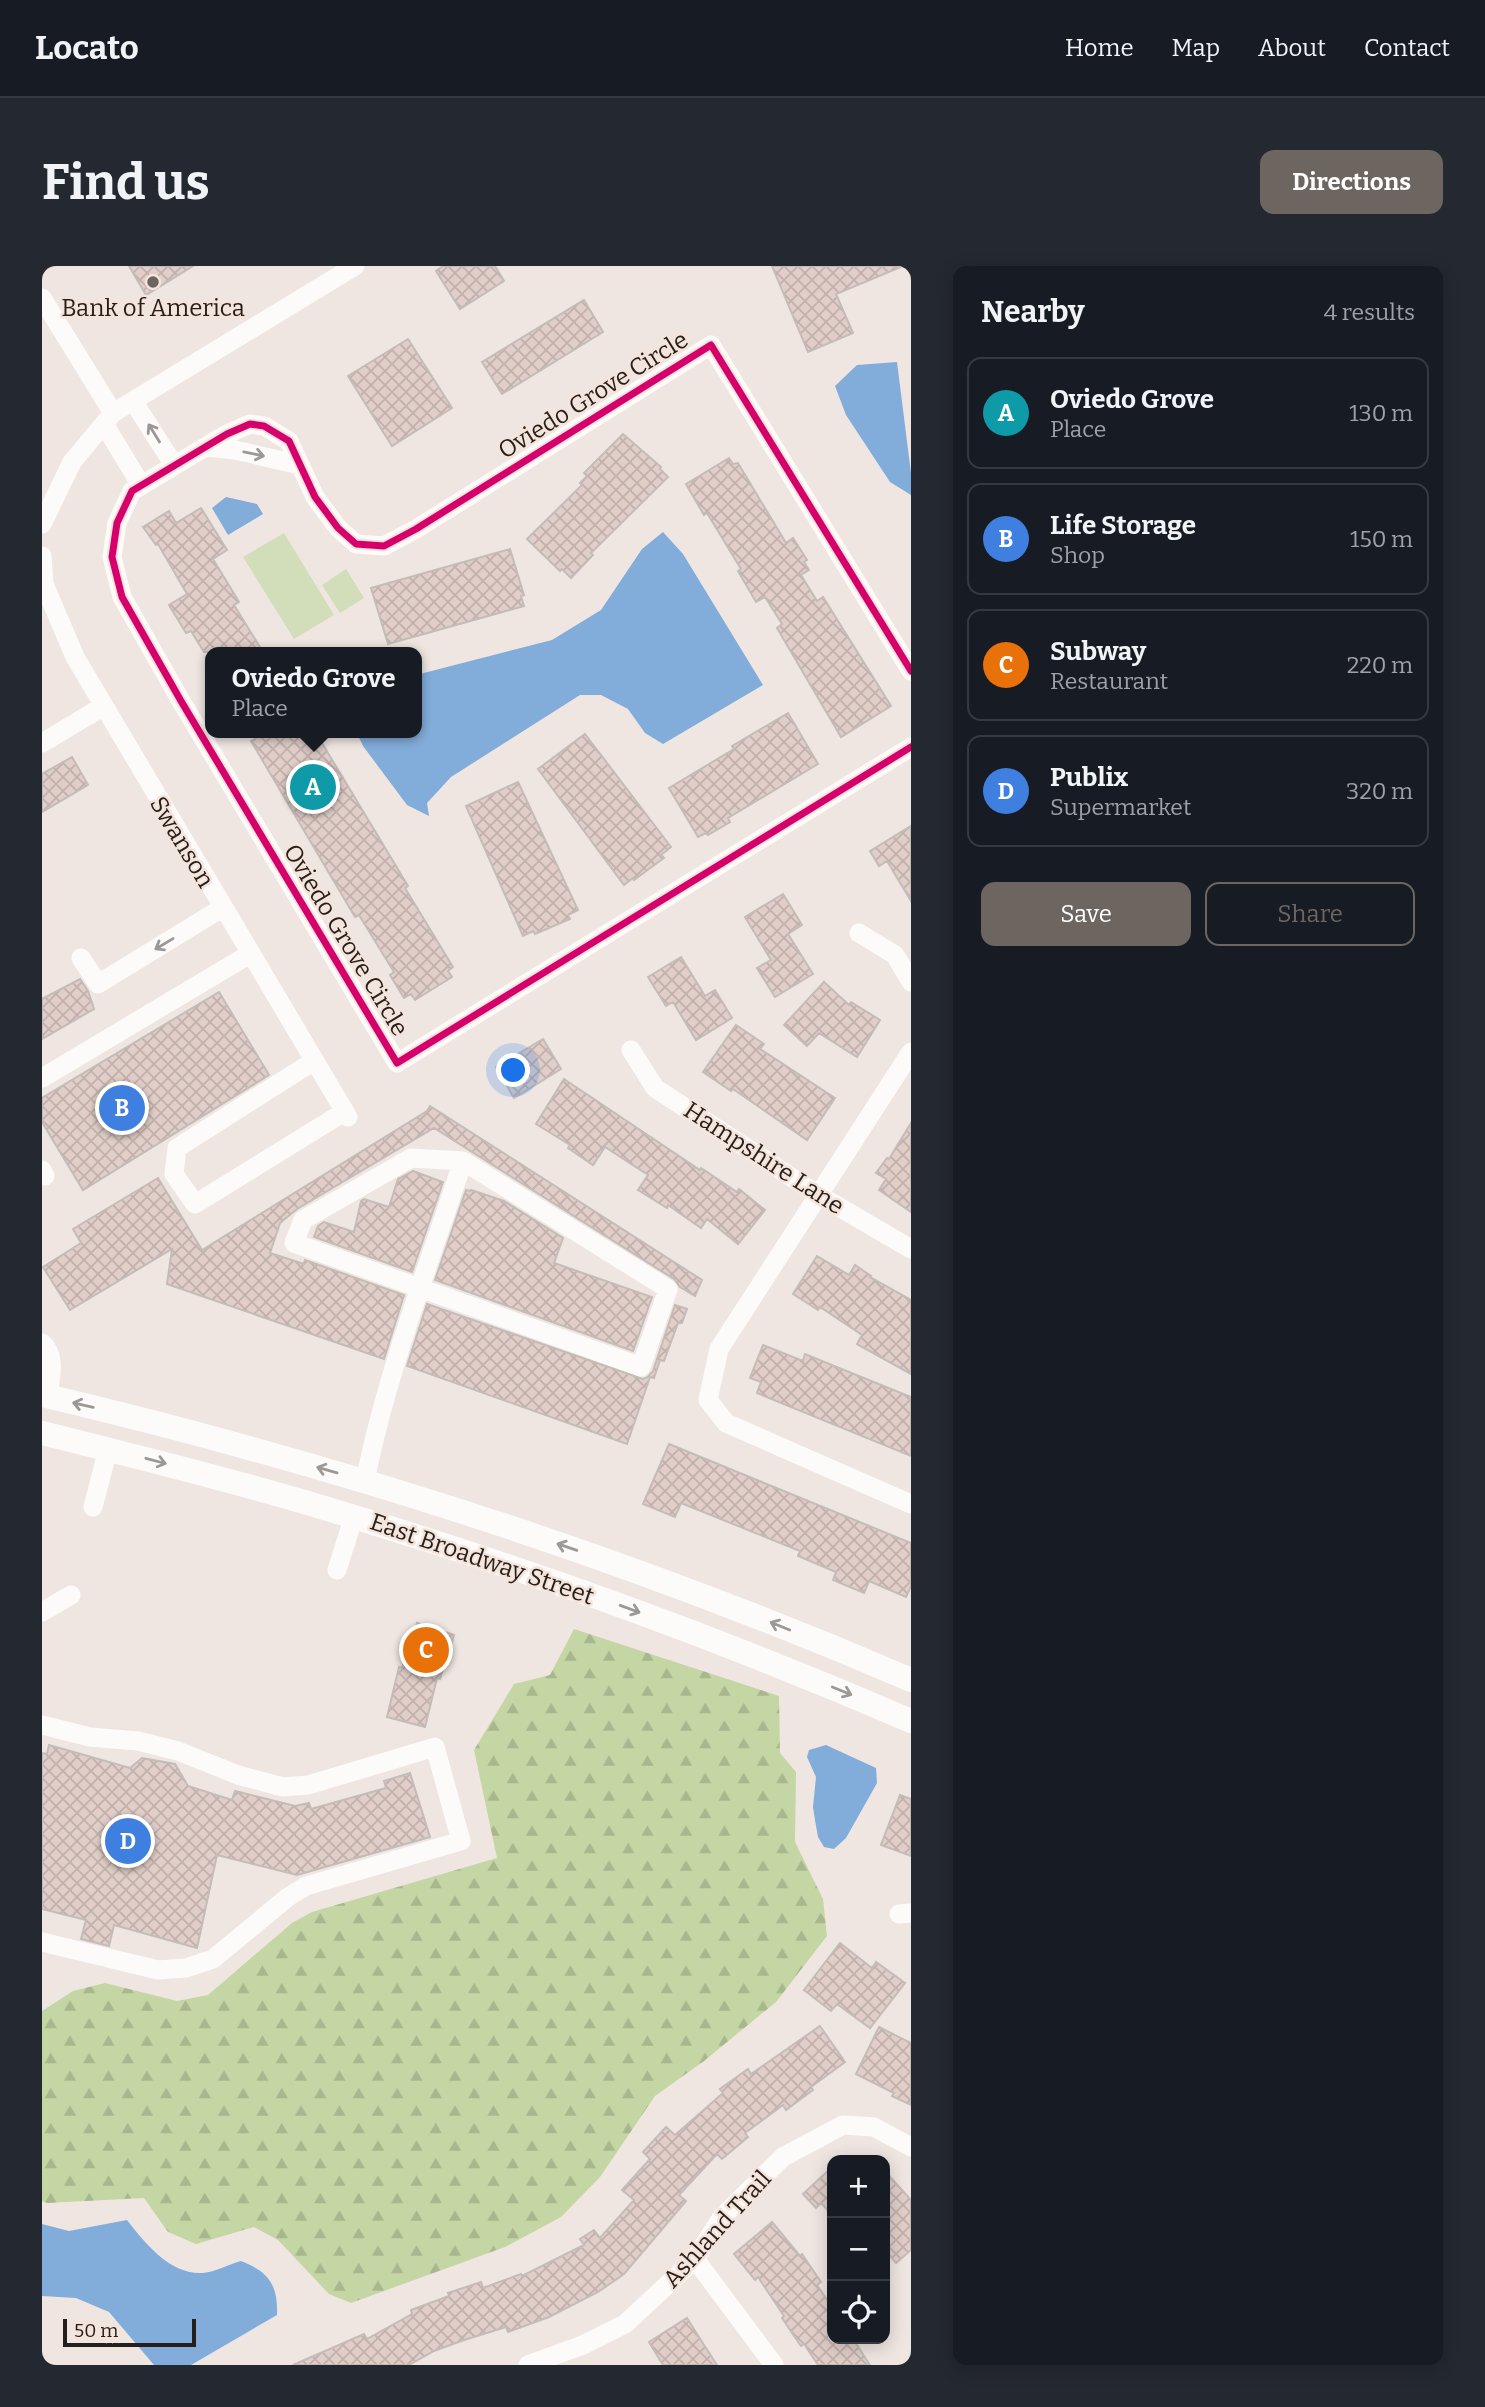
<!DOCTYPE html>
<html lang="en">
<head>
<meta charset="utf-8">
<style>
	:root { --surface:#171b24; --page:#242831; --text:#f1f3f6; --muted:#9ea1a6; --line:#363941; --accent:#6c6560 }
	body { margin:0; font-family:Bitter,serif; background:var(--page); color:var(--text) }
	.controls { position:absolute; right:21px; bottom:21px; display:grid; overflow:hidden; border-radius:14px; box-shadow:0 4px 18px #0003 }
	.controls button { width:63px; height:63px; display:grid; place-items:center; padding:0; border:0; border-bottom:2px solid var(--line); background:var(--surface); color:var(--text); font:35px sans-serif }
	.scale { position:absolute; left:21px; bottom:18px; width:133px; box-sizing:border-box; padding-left:7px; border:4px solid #251f1b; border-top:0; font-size:19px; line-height:24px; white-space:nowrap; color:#251f1b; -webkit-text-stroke:5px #f5e4db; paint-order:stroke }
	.you { position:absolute; left:472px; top:805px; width:24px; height:24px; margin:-18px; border:5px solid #fff; border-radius:50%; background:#1a73e8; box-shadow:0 0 0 10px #1a73e833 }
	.badge { display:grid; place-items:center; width:46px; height:46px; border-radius:50%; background:var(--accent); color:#fff; font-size:23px; font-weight:700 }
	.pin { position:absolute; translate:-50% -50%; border:4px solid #fff; box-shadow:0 2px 7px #0006 }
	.popup { position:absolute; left:163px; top:381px; width:217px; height:91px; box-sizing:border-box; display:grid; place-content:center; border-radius:14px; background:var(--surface); filter:drop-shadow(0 2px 5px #0005); font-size:23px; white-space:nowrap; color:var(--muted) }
	.popup b { font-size:26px; color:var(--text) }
	.popup::after { content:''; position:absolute; left:50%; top:100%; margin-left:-14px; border:14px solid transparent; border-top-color:var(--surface) }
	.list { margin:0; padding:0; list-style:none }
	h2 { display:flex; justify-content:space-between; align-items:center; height:91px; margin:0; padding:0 28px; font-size:30px }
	h2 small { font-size:23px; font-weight:400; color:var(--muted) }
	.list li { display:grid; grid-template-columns:46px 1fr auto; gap:21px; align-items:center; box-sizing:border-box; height:112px; margin:0 14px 14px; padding:0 14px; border:2px solid var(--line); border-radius:14px }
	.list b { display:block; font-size:26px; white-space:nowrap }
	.list p { margin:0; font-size:23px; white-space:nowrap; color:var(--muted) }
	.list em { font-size:23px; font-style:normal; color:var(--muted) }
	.actions { display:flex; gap:14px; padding:21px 28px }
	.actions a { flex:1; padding:16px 0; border:2px solid var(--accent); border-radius:14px; text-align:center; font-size:24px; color:var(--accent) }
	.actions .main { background:var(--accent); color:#fff }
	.icon { flex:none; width:38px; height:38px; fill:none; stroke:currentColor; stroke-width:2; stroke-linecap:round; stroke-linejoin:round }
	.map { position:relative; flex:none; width:869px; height:2099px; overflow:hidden; border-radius:14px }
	header { display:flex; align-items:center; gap:42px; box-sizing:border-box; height:98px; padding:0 35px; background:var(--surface); border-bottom:2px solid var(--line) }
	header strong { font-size:33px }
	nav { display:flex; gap:38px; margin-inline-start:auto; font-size:24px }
	.intro { display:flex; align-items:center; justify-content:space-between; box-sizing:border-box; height:168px; padding:0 42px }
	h1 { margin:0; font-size:49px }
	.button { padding:18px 32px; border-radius:14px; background:var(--accent); color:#fff; font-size:24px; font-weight:700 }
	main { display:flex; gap:42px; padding:0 42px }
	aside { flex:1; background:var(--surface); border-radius:14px; box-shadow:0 4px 18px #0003 }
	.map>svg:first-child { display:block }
	.forest { fill:url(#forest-firs) }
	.pitch { fill:#d1deb9 }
	.water { fill:#82acd9 }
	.building { fill:url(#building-cross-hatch); stroke:#c3bcb8; stroke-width:2 }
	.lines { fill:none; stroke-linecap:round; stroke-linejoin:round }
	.minor { stroke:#fdfbfa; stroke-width:19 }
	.major { stroke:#fdfbfa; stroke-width:24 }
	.cycleway-casing { stroke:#f5e4db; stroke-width:11 }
	.cycleway { stroke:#d6006c; stroke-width:7 }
	.oneway { stroke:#9c9896 }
	.poi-dot { fill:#6c6560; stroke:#f5e4db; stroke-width:2.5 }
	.labels { text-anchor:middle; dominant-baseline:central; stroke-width:5; stroke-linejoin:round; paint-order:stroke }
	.poi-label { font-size:24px; fill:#251f1b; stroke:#f5e4db }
	.street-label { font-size:24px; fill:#251f1b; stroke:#f5e4db }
</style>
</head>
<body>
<header>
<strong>Locato</strong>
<nav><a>Home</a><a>Map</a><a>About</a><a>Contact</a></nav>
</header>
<div class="intro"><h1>Find us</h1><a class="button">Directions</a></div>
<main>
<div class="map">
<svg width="869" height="2099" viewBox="0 0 869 2099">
	<defs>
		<pattern id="forest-firs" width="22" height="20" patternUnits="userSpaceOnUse" patternTransform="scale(1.75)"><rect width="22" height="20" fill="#c4d6a4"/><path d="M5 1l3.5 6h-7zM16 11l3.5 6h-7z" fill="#a8b78d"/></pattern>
		<pattern id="building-cross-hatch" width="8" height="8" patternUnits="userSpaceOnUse" patternTransform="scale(1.75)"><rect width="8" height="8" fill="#e1cec8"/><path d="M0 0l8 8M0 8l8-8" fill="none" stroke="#c1b0ab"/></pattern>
	</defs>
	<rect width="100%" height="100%" fill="#efe6e1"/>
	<path class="forest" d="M532 1363 737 1430 738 1487 754 1506 753 1576 781 1633 785 1670 734 1736 662 1795 613 1830 558 1911 519 1951 463 1981 309 2037 287 2028 236 1974 212 1961 154 1978 126 1966 102 1932 5 1937 0 1935V1745L31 1725 63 1717 135 1735 166 1729 250 1657 270 1646 455 1592 432 1484 472 1418 508 1409Z"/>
	<path class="pitch" d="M242 267 292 349 252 373 201 291Z
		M304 303 322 332 298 347 280 319Z"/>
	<path class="water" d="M855 96 869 207V229L848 216 804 149 793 120 815 99Z
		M184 231 215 238 221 248 186 269 170 242Z
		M621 266 641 288 721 419 621 478 603 467 586 443 559 429H538L409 511 385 537 387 550 365 539 321 480 315 467H374V409L510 374 559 344 600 283Z
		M784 1479 834 1502 835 1517 804 1572 792 1583 782 1581 776 1571 773 1554 771 1541 774 1511 765 1491 767 1484Z
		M85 1954C103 1977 128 2009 161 2007 173 2006 188 1998 199 1995 227 2006 236 2019 235 2049L149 2099H112L67 2046 34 2032 0 2030V1958L27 1965Z"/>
	<path class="building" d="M87 0H151L104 29Z
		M401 0H453L462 15 418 43 394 5Z
		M730 0H861L794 28 811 67 766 86Z
		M542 34 561 66 460 128 440 96Z
		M366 73 410 142 350 180 306 110Z
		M581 168 619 201 618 203 626 211 549 287 551 289 529 312 520 303 518 305 485 273 540 219 538 217 545 210 542 207Z
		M687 192 691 198 696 197 744 277 751 272 765 294 762 296 767 304 759 309 775 335 781 331 849 440 799 471 735 362 740 358 723 331 714 336 696 305 699 303 665 247 662 249 644 218Z
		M159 242 185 284 171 293 197 336 192 339 221 386H162L149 365 144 367 127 339 145 328 116 278 114 279 101 261 127 245 134 257Z
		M468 283 482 329 479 330 482 340 346 378 329 322Z
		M746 447 776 498 686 552 688 556 666 569 664 567 656 571 627 522 692 483 690 480Z
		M223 467H274L366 620 363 622 411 701 406 705 410 711 373 734 369 728 362 732 348 709 352 706 317 649 313 651 209 475Z
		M543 468 629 581 619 589 622 592 592 614 591 612 582 619 496 503Z
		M30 491 46 519 0 546V508Z
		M476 516 536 644 526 649 528 653 493 668 491 665 481 670 424 540Z
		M869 560V635L845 595 837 600 828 585Z
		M741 628 760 659 746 668 771 708 733 731 715 702 729 694 703 651Z
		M639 691 663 730 673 724 690 752 654 774 631 736 624 740 606 711Z
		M38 713 46 725 52 743 0 773V733Z
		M782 716 807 739 809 736 838 754 815 791 777 767 765 780 742 759Z
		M177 726 227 809 41 924 0 856V832Z
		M694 759 722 778 718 783 793 832 765 874 691 823 689 825 661 806Z
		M501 773 519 803 472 832 454 801Z
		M522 813 658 904 659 902 695 926 697 923 723 944 696 978 665 953 659 962 626 939 625 942 596 924 606 909 563 881 551 899 526 882 528 879 494 858Z
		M388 840 660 1014 653 1030 638 1021 632 1013 392 862 255 943 238 957 228 987 262 998 263 994 362 1029 342 1093 125 1018 130 983 28 1044 1 1001 39 977 31 963 116 912 160 984 385 845Z
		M869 857V946L837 924 844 913 834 907 845 892 847 893Z
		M371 905 401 916 370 1006 272 971 276 960 282 956 312 966 319 935 322 933 347 941 356 913Z
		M424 924 428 925 429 924 462 935 521 972 512 997 610 1031 591 1085 393 1014Z
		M775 990 807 1009 813 999 829 1010 828 1011 869 1034V1108L815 1078 820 1069 778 1041 776 1044 751 1028Z
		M385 1038 601 1113 606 1111 611 1105 633 1039 645 1043 640 1057H636L622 1095 618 1094 612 1112 608 1111 585 1178 365 1100Z
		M721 1079 761 1095 763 1088 869 1131V1190L715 1127 719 1116 708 1112Z
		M627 1178 869 1277V1320L864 1331 827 1315 822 1327 791 1314 794 1306 756 1290 758 1285 639 1237 633 1251 601 1238Z
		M375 1357 412 1369 398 1413 395 1412 383 1461 345 1451 357 1401 360 1402Z
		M7 1479 88 1502 100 1492 133 1498 146 1520 190 1534 193 1525 253 1540 267 1537 269 1543 344 1522 342 1515 368 1507 388 1571 255 1609 175 1589 155 1682 72 1659 67 1680 39 1673 44 1654 0 1643V1487L5 1488Z
		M858 1529 869 1533V1590L839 1579Z
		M798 1677 830 1702 834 1696 863 1717 828 1762 795 1738 789 1745 762 1724Z
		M778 1760 803 1796 769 1821 771 1824 744 1844 741 1839 703 1867 706 1871 680 1893 675 1888 637 1929 644 1935 582 2008 556 2026 507 2051 466 2066 464 2061 422 2074 392 2085 367 2099H251L322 2068 325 2073 370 2048 369 2044 407 2030 406 2027 439 2016 441 2022 479 2008 480 2010 542 1979 538 1973 552 1964 558 1972 592 1934 580 1924 608 1893 601 1886 624 1861 633 1869 681 1827 678 1823 706 1803 709 1808Z
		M837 1761 869 1777V1839L850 1830 852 1827 814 1808Z
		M790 1901V1949L779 1937 774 1942 761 1928Z
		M843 1905 869 1934V1984L854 1997 843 1984Z
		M730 1956 758 1990 760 1988 779 2016 775 2019 790 2041V2073H811L828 2099H776L762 2078 759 2080 740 2052 742 2050 716 2011 713 2014 692 1988Z
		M645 2052 662 2079 675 2099H621L607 2076Z"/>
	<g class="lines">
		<path class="minor" d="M0 32 71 147
			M91 135 132 199
			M62 158 99 219
			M165 181 193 184 258 199
			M0 258 30 196 71 147 313 0
			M0 290 2 318 33 391 306 851
			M869 405 669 79 374 263 342 280 314 278 296 262 273 231 247 175 222 160 208 158 185 168 90 225 75 257 70 291 80 331 139 435 355 797 869 481
			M0 477 60 441
			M817 667 853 689 869 716
			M39 692 56 718 180 642
			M589 784 613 822 775 928 869 983
			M869 786 677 1083 666 1134 684 1157 869 1238
			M272 795 135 882 132 908 153 938 302 846
			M0 812 208 688
			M0 904 3 910
			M0 1077C15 1090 8 1112 6 1130
			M323 1215C345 1106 386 1001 421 895L626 1023 599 1101 252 977 261 954 369 892 421 895
			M51 1241 66 1183
			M295 1304 312 1250
			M0 1346 29 1329
			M0 1459 48 1471 96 1475 136 1485 196 1509 241 1521 266 1519 393 1481 419 1575 264 1620 246 1631 171 1693 144 1702 116 1704 0 1676
			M857 1648 869 1647
			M653 1993 732 2099
			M486 2099 541 2079 583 2058 653 1993 680 1951 741 1891 801 1859 832 1861 869 1881"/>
		<path class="major" d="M0 1129C297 1199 588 1293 869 1414
			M0 1167C104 1193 209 1219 312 1251 501 1308 688 1377 869 1455"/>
		<defs>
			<path id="cycleway" d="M869 405 669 79 374 263 342 280 314 278 296 262 273 231 247 175 222 160 208 158 185 168 90 225 75 257 70 291 80 331 139 435 355 797 869 481"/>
		</defs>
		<use href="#cycleway" class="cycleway-casing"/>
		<use href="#cycleway" class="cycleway"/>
	</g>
	<defs><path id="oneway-shaft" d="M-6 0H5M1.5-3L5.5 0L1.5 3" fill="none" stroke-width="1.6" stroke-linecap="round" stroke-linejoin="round" transform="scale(1.75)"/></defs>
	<g class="oneway">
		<use href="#oneway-shaft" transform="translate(112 167) rotate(-122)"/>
		<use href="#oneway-shaft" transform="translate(212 188) rotate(12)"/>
		<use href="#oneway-shaft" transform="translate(122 678) rotate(149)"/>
		<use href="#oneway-shaft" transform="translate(41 1139) rotate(-167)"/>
		<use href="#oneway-shaft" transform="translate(114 1195) rotate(15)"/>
		<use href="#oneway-shaft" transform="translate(285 1204) rotate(-164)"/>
		<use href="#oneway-shaft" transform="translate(525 1281) rotate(-161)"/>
		<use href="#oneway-shaft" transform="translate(588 1343) rotate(20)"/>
		<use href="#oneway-shaft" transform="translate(738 1360) rotate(-158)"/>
		<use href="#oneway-shaft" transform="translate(800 1425) rotate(22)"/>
	</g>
	<circle class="poi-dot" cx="111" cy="16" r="7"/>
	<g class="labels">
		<g class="poi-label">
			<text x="111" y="42">Bank of America</text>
		</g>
		<g class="street-label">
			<text transform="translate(551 129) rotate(-32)">Oviedo Grove Circle</text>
			<text transform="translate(140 576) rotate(59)">Swanson</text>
			<text transform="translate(304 674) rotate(59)">Oviedo Grove Circle</text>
			<text transform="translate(722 892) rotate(33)">Hampshire Lane</text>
			<text transform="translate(440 1293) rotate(19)">East Broadway Street</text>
			<text transform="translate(675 1963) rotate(-48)">Ashland Trail</text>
		</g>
	</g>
</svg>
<div class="controls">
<button>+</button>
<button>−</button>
<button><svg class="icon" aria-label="locate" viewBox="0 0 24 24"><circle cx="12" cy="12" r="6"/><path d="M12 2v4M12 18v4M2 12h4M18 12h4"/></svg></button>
</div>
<div class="scale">50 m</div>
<div class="you"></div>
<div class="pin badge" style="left:271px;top:521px;background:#0f9aa8">A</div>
<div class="popup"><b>Oviedo Grove</b>Place</div>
<div class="pin badge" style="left:80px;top:842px;background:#3f7fe0">B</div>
<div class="pin badge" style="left:384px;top:1384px;background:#e8710a">C</div>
<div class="pin badge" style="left:86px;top:1575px;background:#3f7fe0">D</div>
</div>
<aside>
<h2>Nearby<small>4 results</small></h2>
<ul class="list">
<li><span class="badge" style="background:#0f9aa8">A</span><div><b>Oviedo Grove</b><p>Place</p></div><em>130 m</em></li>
<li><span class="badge" style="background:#3f7fe0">B</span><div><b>Life Storage</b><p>Shop</p></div><em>150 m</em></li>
<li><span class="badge" style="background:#e8710a">C</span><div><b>Subway</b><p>Restaurant</p></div><em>220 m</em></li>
<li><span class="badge" style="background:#3f7fe0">D</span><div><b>Publix</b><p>Supermarket</p></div><em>320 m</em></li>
</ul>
<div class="actions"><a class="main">Save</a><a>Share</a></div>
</aside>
</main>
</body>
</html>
